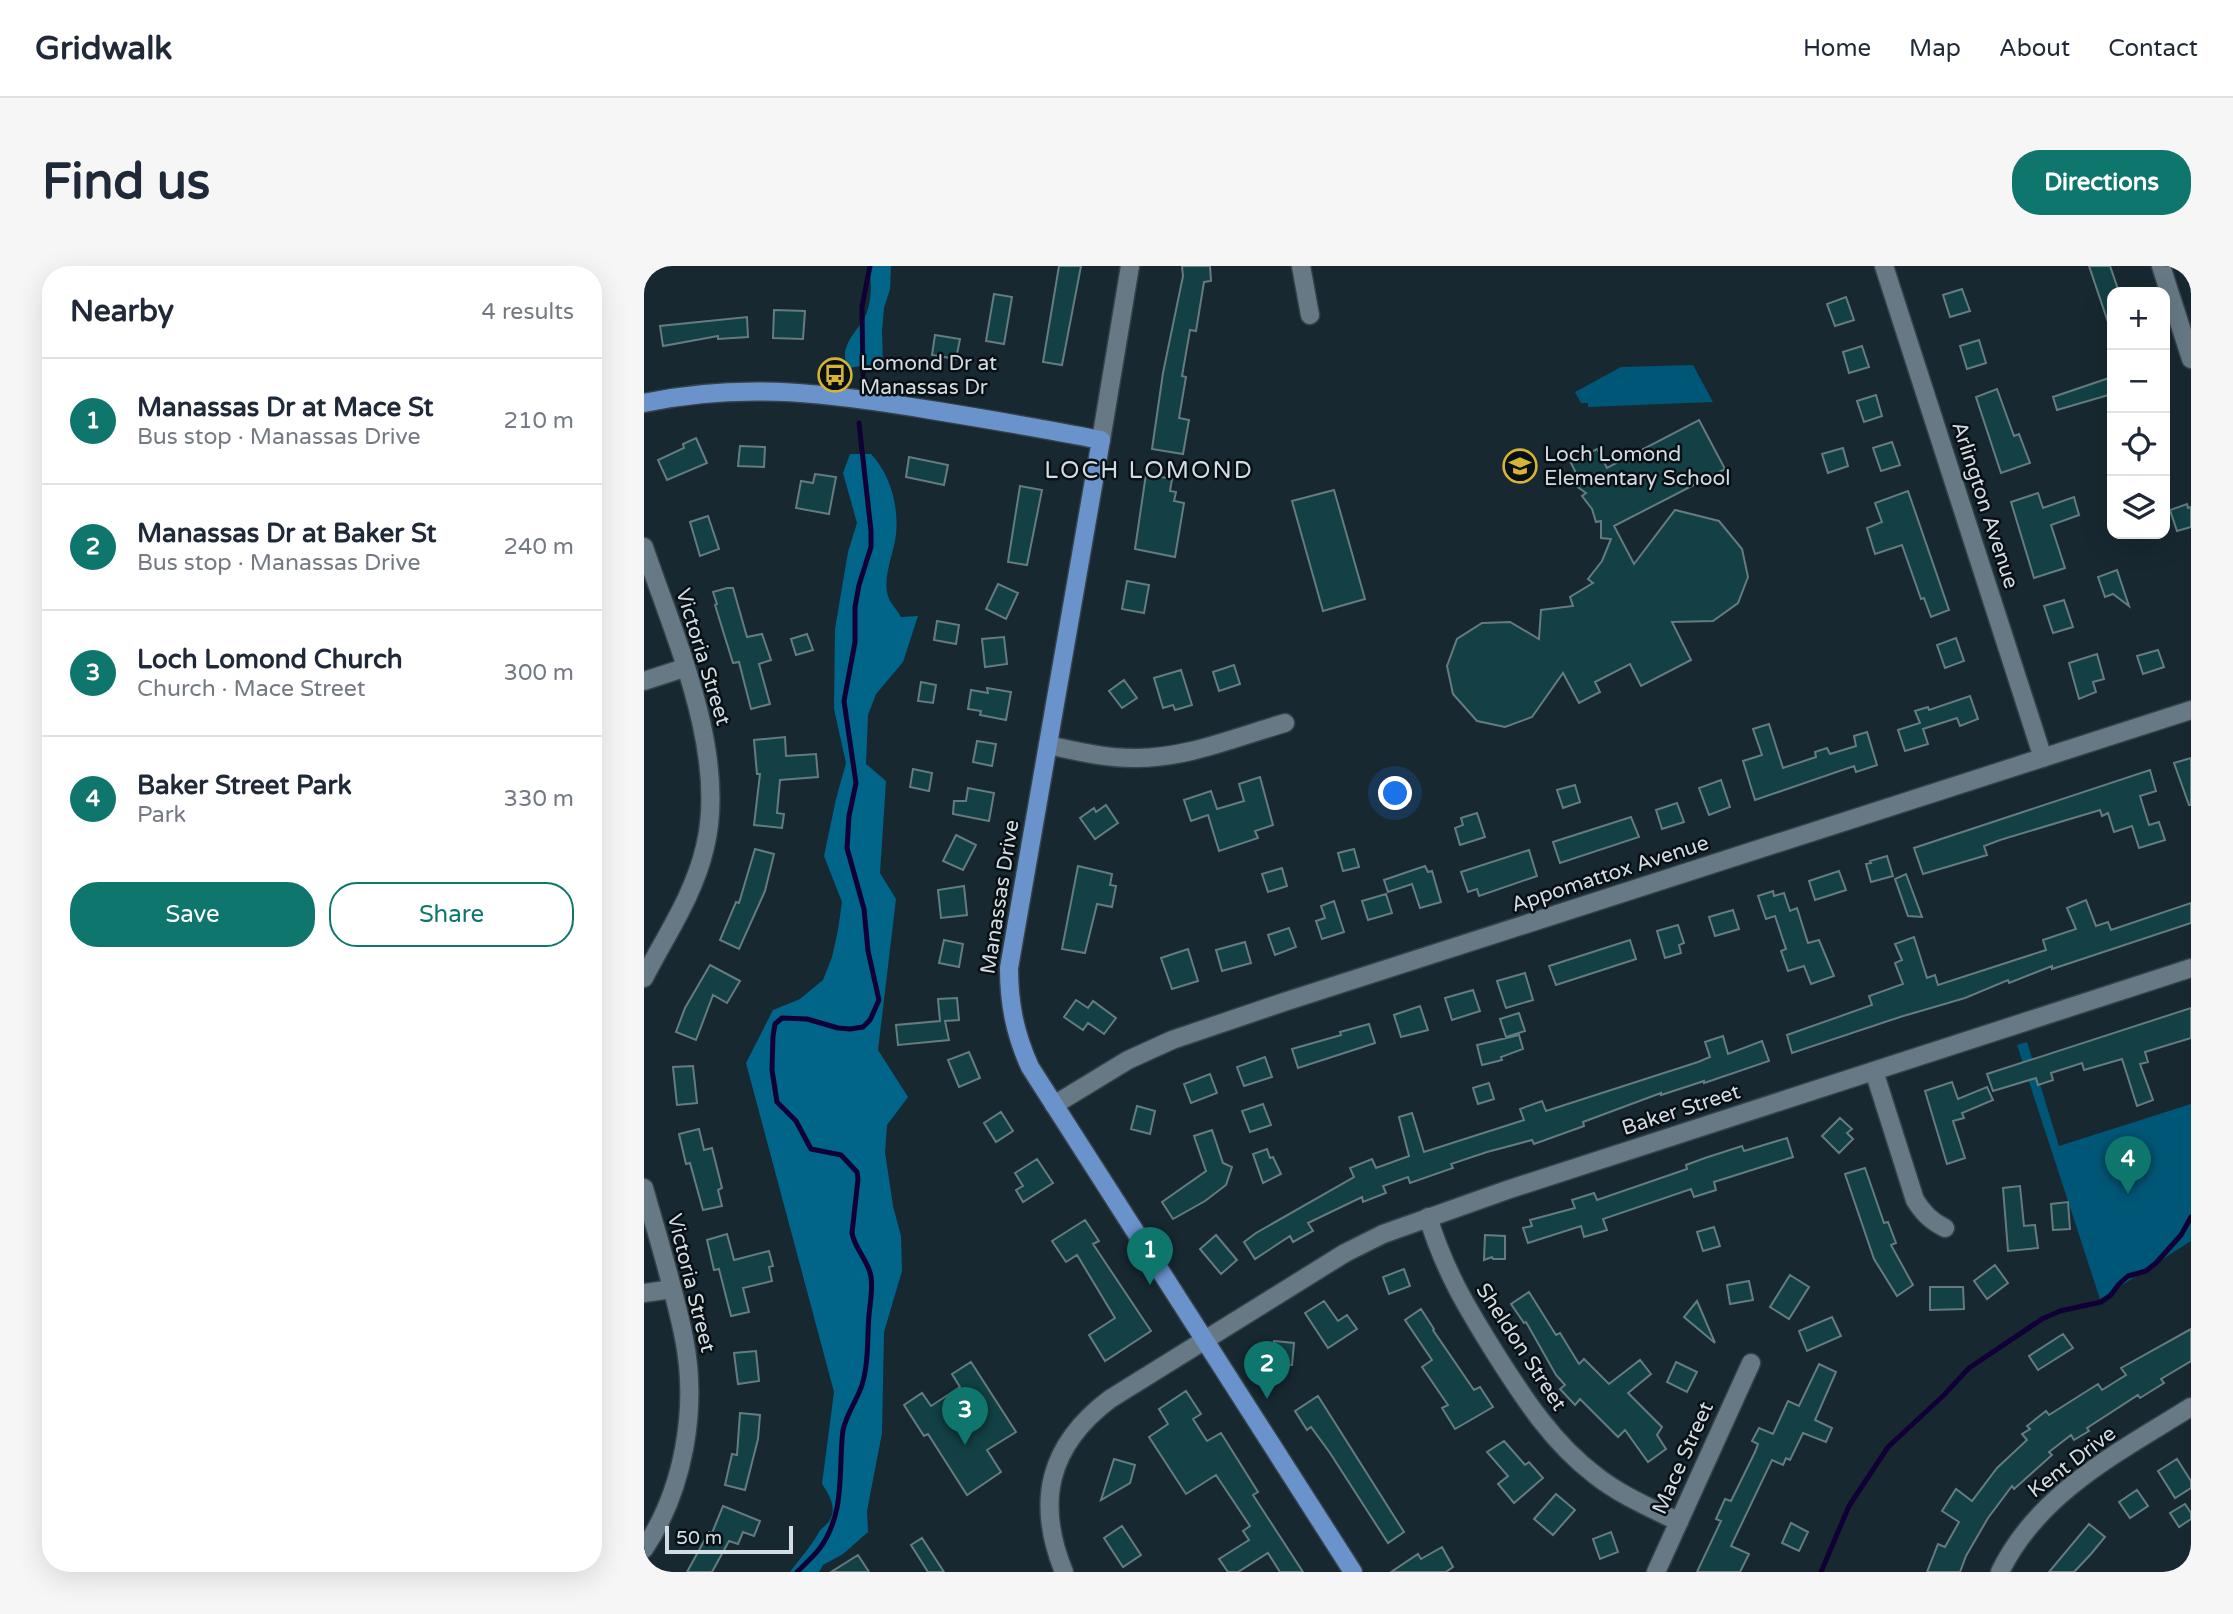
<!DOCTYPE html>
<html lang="en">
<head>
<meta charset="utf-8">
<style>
	:root { --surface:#fff; --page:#f6f6f7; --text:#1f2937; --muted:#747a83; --line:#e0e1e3; --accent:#0f766e }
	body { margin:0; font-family:"Varela Round",sans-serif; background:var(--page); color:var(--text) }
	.controls { position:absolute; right:21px; top:21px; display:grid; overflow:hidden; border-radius:14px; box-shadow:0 7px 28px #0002 }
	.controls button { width:63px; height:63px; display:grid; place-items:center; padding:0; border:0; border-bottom:2px solid var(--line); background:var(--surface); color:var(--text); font:35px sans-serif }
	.scale { position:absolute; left:21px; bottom:18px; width:128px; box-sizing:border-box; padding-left:7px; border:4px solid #d2dce2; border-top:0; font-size:19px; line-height:24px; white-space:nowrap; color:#d2dce2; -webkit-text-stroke:5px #091014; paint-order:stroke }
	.you { position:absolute; left:752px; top:528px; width:24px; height:24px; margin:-18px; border:5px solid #fff; border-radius:50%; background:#1a73e8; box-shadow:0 0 0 10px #1a73e833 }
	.badge { display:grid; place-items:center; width:46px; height:46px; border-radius:50%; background:var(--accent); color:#fff; font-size:23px; font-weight:700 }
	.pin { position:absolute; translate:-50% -58px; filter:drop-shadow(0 2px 4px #0008) }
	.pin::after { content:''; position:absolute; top:37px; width:24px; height:21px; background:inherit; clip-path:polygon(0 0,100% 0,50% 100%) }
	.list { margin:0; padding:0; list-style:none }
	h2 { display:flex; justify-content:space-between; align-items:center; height:91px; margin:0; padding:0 28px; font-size:30px }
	h2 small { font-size:23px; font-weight:400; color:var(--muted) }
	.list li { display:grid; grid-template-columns:46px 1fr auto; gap:21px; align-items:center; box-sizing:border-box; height:126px; padding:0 28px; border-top:2px solid var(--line) }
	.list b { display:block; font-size:26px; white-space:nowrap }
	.list p { margin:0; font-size:23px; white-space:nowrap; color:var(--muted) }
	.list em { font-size:23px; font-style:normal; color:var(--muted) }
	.actions { display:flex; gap:14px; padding:21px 28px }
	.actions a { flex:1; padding:16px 0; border:2px solid var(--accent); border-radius:28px; text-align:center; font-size:24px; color:var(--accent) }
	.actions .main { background:var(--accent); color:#fff }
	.icon { flex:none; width:38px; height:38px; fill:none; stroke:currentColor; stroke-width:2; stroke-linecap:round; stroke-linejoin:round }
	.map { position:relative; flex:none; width:1547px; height:1306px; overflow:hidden; border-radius:28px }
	header { display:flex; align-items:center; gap:42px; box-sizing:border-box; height:98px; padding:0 35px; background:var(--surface); border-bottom:2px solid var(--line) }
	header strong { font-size:33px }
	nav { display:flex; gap:38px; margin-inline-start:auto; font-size:24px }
	.intro { display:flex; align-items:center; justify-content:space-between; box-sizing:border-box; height:168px; padding:0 42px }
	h1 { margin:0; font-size:49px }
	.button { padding:18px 32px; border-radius:28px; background:var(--accent); color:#fff; font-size:24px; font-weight:700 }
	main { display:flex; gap:42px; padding:0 42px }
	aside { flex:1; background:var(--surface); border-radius:28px; box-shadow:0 7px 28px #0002 }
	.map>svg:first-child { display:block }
	.green { fill:#005676 }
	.forest { fill:#01658a }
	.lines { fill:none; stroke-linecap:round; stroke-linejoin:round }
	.stream { stroke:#110036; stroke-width:5 }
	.building { fill:#124044; stroke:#647c7f; stroke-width:2 }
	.minor-casing { stroke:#344249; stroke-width:21 }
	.major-casing { stroke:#344249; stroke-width:21 }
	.minor { stroke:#667984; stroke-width:18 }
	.major { stroke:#6a92cb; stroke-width:18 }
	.labels { text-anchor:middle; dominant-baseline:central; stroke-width:5; stroke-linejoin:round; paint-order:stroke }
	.poi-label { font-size:21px; fill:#d2dce2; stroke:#091014; text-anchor:start }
	.street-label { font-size:21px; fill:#d2dce2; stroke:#091014 }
	.quarter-label { font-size:24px; letter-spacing:2px; fill:#d2dce2; stroke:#091014 }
</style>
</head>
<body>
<header>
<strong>Gridwalk</strong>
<nav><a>Home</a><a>Map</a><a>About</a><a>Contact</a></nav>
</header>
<div class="intro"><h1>Find us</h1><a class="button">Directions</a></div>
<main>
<aside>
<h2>Nearby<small>4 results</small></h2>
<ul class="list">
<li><span class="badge">1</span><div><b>Manassas Dr at Mace St</b><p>Bus stop · Manassas Drive</p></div><em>210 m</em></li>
<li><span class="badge">2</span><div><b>Manassas Dr at Baker St</b><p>Bus stop · Manassas Drive</p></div><em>240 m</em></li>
<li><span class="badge">3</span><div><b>Loch Lomond Church</b><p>Church · Mace Street</p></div><em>300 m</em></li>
<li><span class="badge">4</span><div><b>Baker Street Park</b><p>Park</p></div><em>330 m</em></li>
</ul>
<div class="actions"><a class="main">Save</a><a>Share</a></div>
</aside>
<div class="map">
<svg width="1547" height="1306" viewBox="0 0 1547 1306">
	<rect width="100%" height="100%" fill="#172831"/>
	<path class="green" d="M1049 99 1069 136 944 141V137H937L931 126 977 101Z
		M1383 776 1415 880 1547 838V975L1456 1033 1373 779Z"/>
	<path class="forest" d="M224 0H247L246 23 240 42 238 65 239 100 236 103 223 99 205 102C191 80 217 64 223 46 228 31 228 15 224 0Z
		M206 188H227C246 208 255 240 252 268 250 288 237 313 245 333 248 339 254 345 257 351L274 350 259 396 232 428 224 449 222 498 242 515 236 607 252 633 234 784 264 831 243 859 241 886 249 940 257 970 258 1005 240 1066 238 1167 223 1245 224 1266 199 1288 179 1299 175 1306H146C156 1292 167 1281 175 1266 178 1261 184 1258 186 1254 193 1241 185 1228 178 1218L190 1126 102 797 129 744 156 733 179 714 188 691 194 664 198 636 180 590 192 533 202 497 190 443 191 363 204 286 213 257 199 207Z"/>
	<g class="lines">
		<path class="stream" d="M219 109 218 41 226 0
			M153 1306C161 1298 170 1290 176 1282 202 1246 194 1205 199 1164 203 1147 213 1134 218 1119 225 1096 223 1072 225 1049 226 1037 229 1024 227 1011 225 995 211 984 208 967L214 913 213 906 197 889 167 883 152 855 133 836 128 804 129 770 131 758 138 752 163 753 194 762 206 763 219 761 226 754 235 734 224 685 220 643 203 582 205 550 212 517 200 435 211 376V341L215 319 227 281V265L215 157
			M1177 1306 1205 1240 1244 1181 1300 1129 1325 1102 1398 1053 1416 1045 1457 1036 1466 1030 1475 1018 1484 1010 1502 1005 1512 997 1537 969 1547 951"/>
	</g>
	<path class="building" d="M415 0H437L418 99 399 96Z
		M538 0H566L567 15 560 16 552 65 546 64 538 110 542 111 535 152 545 154 539 188 508 183 519 107 539 10Z
		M1445 0H1466L1475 26H1468V62H1466Z
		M1318 23 1326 45 1306 51 1299 29Z
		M350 28 368 31 360 78 342 75Z
		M1202 31 1210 54 1191 60 1183 38Z
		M130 44 161 45 159 73 129 72Z
		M103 51 104 71 74 73V70L19 80 16 60Z
		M291 69 316 73 312 93 288 89Z
		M1335 74 1342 97 1323 103 1316 80Z
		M1218 80 1225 101 1205 107 1199 86Z
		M1468 111V128L1413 144 1409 131Z
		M1353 123 1370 170 1375 168 1386 197 1357 207 1332 131Z
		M1232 129 1238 150 1220 156 1213 135Z
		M1055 154 1081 203 970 260 990 298 1031 244 1075 255 1098 283 1104 311 1094 337 1069 355 1028 356 1047 394 997 420 986 398 951 416 956 426 935 437 919 407 888 451 861 461 833 455 809 428 803 400 813 373 838 357 866 356 895 373 897 344 929 340 926 331 949 317 944 313 958 295 967 273 957 272V255L952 256 948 243 938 230 942 227 928 217 933 209 927 197 953 183 963 202Z
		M52 172 63 197 23 214 14 194 40 182 39 178Z
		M1248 176 1256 199 1237 205 1229 182Z
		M96 180 121 181 120 201 94 200Z
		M1199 182 1204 200 1184 207 1178 188Z
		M265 191 304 199 300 219 262 211Z
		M171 208 192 211 185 248 152 242 157 215 169 217Z
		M502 208 528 213 526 225 532 226 530 235 540 237 531 291 491 283Z
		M376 220 398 224 383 299 364 296Z
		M690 224 721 333 679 345 648 235Z
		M1264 225 1305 344 1287 351 1280 332 1277 333 1258 279 1231 288 1223 262 1238 256 1231 237Z
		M1394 227 1399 242 1430 231 1435 249 1407 259 1421 302 1390 312 1367 236Z
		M1543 238 1544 242 1547 241V261L1533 265 1526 244Z
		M64 250 75 283 56 290 46 256Z
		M1473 304 1485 340 1469 328 1461 331 1454 311Z
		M483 315 505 319 500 347 478 343Z
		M354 318 374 327 362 353 342 343Z
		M83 322H89L103 371 118 368 127 394 115 398 126 438 107 443 95 396 89 397 71 339 73 338 69 326Z
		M1420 334 1429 361 1409 367 1400 340Z
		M293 355 315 359 312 378 290 374Z
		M163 368 169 384 152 389 147 373Z
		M360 371 363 398 341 401 338 373Z
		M1312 372 1320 395 1301 402 1293 379Z
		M1514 384 1520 401 1499 408 1493 390Z
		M1453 388 1460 413 1449 416 1452 426 1435 433 1425 397Z
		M590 399 596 418 575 425 569 406Z
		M537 404 548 439 531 444 529 439 519 442 510 412Z
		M480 414 493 432 478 442 465 425Z
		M277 416 292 419 289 437 274 435Z
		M343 422 367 426 362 454 336 449 337 445 324 443 327 424 344 427Z
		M1326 430 1334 453 1316 460 1313 452 1279 463 1284 478 1261 485 1254 464 1276 457 1271 445 1284 441 1285 444Z
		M1125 458 1139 502 1172 491 1171 486 1183 482 1186 488 1212 480 1210 470 1223 466 1233 499 1212 506 1210 500 1111 534 1099 495 1118 489 1109 463Z
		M141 471 142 490 172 488 174 511 136 514 133 547 140 548 138 562 110 559 116 508H113L110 474Z
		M333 475 352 478 348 500 329 496Z
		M1547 492V539H1545L1530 497Z
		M269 503 288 507 285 525 266 521Z
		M1506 504 1512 525 1496 530 1505 559 1515 556 1521 574 1495 582 1488 560 1470 566 1464 547 1458 550 1456 544 1356 574 1340 580 1343 589 1279 608 1270 582Z
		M616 511 629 559 611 565 614 572 575 585 564 549 547 555 540 534 567 525 573 543 600 535 595 518Z
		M1077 514 1086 541 1065 549 1055 522Z
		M931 519 936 536 919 542 913 524Z
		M324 522 350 527 345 555 309 548 310 535H322Z
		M1033 537 1040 556 1018 563 1012 544Z
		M462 539 474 557 451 573 436 552 450 542 452 546Z
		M833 547 841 571 816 579 811 562 819 559 817 552Z
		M987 551 995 571 916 597 909 576Z
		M312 569 332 579 319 604 299 595Z
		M111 583 130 588 121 625 95 683 76 674 92 636 95 637Z
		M710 583 715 601 699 605 694 587Z
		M885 584 893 610 835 630 833 623 824 626 817 606Z
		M1243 590 1249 610 1227 616 1222 598 1227 597 1226 595Z
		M434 600 468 608 466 619 472 620 468 641 453 638 441 687 418 683Z
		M781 600 784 606 788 605 797 636 776 642 768 618 744 626 740 614Z
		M638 602 643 620 624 626 618 608Z
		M1195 605 1202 624 1171 634 1165 615Z
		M1262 608 1278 651 1264 650 1251 613Z
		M320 620 323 649 297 652 294 624Z
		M1129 625 1130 630 1140 627 1146 645 1153 642 1164 677 1175 674 1190 710 1167 718 1160 700 1144 705 1137 685 1142 683 1131 650 1122 653 1114 630Z
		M742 628 748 647 724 654 718 635Z
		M1442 634 1452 660 1464 656 1467 664 1547 637V657L1408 703V700L1365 717 1364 714 1321 732 1256 751 1148 787 1143 769 1228 739 1225 730 1259 718 1251 697 1258 694 1251 678 1270 671 1283 712 1291 709 1294 719 1402 684 1399 674 1432 663 1423 642Z
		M690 635 700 666 678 673 672 655 681 652 677 640Z
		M1089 644 1095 663 1071 670 1065 651Z
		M1034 659 1040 677 1035 679 1037 687 1021 692 1013 665Z
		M645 662 652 681 631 689 624 669Z
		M300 674 319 678 315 701 295 697Z
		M986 674 992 693 912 719 905 700Z
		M601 676 607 697 578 705 572 684Z
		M544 683 554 715 528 723 517 692Z
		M66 699 96 715 83 737 69 729 52 774 32 766 41 742Z
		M881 707 889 734 862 742 853 715Z
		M829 724 836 745 808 754 801 732Z
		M313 732 315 754 301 755 305 774 254 779 252 759 296 755 294 733Z
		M432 734 444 742 449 735 472 752 460 768 444 757 439 764 420 751Z
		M776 740 784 764 757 771 750 749Z
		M1547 742V772L1501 786 1504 796 1496 798 1509 834 1493 840 1478 793 1440 804 1438 797 1407 807 1409 814 1394 819 1392 812 1349 825 1343 808Z
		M875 747 881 765 862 771 856 753Z
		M725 758 731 777 654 802 648 783 697 769 696 766Z
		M875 769 879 783 857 791 858 794 838 799 833 779Z
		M1079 770 1084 788 1118 775 1125 795 1060 817V815L1017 829V827L939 856 940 860 890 878 888 874 843 886 807 898 809 902 766 917 764 911 739 920 742 927 719 936 718 931 664 957 669 965 649 976 646 970 611 993 600 976 612 967 710 911 706 902 728 893 732 902 765 890 755 851 768 847 780 886 880 854 876 843 898 835 902 845 1054 796 1066 791 1061 776Z
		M325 786 336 812 315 821 304 794Z
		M621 791 628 811 600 820 593 801Z
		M49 800 53 837 33 839 29 801Z
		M566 808 573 827 547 837 540 818Z
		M1308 816 1314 833 1343 821 1349 834 1318 847 1320 852 1309 855 1321 892 1303 898 1281 825Z
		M845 817 850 833 834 838 829 822Z
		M619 838 627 859 606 866 598 845Z
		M493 840 511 845 506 868 487 863Z
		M357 846 369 865 352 876 340 857Z
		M1196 852 1208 863 1203 867 1209 873 1195 887 1178 870Z
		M55 863 60 884 68 882 78 922 74 924 78 940 59 944 46 897 42 898 35 868Z
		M568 864 579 897 588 901 582 919 561 935 529 953 518 936 562 905 550 870Z
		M1143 872 1149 891 1070 916 1072 924 1050 931 1047 923 959 953 963 964 940 971 937 960 884 977 879 962 888 960 886 954 931 942 928 934 950 927 953 934 1043 903 1042 899 1061 892 1098 880 1100 885Z
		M623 883 626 892 629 891 637 908 619 917 609 888Z
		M393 893 409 917 379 936 372 924 379 920 371 907Z
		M1221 902 1240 957 1244 956 1252 977 1247 979 1269 1019 1253 1030 1230 993 1201 908Z
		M1376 920 1380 960 1391 959 1394 982 1364 985 1359 922Z
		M1424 936 1426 963 1409 964 1407 938Z
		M441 954 455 975 449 978 507 1065 461 1095 445 1069 471 1052 433 989 422 996 408 975Z
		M1070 961 1076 980 1059 985 1053 966Z
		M83 968 90 994 125 985 129 1000 125 1001 128 1015 99 1022 105 1046 87 1050 75 1003 70 1004 63 974Z
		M572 969 593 994 577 1008 556 983Z
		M841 969 861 970V993H849L848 991 840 994Z
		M1351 999 1364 1017 1343 1033 1330 1015Z
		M760 1003 766 1020 745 1028 739 1011Z
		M1146 1009 1165 1021 1145 1053 1126 1041Z
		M1105 1015 1109 1034 1086 1038 1083 1019Z
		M1286 1021H1319L1320 1043 1286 1044Z
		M885 1026 912 1069 916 1067 935 1098 940 1093 965 1118 996 1094 1007 1108 984 1127 1018 1161 1013 1169 1022 1183 1004 1196 981 1164 974 1171 936 1133 931 1139 916 1123 921 1119 912 1109 882 1056 880 1057 867 1038Z
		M680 1035 694 1055 703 1049 713 1063 684 1082 661 1047Z
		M1053 1035 1071 1077 1040 1051Z
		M777 1043 790 1063 789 1064 830 1124 836 1121 849 1141 811 1163 798 1142 804 1139 778 1101 788 1094 761 1054Z
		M1188 1051 1197 1070 1163 1085 1155 1065Z
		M1547 1063V1095L1517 1113 1520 1117 1496 1132 1494 1129 1443 1162 1445 1165 1430 1174 1427 1169 1405 1186 1408 1189 1370 1223 1368 1220 1344 1252 1322 1290 1316 1306H1283L1294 1278 1301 1281 1315 1256 1298 1245 1312 1223 1328 1235 1353 1202 1383 1174 1378 1168 1386 1163 1383 1160 1402 1145 1405 1149 1454 1118 1458 1124 1482 1109 1477 1102Z
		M1419 1068 1429 1082 1394 1104 1385 1090Z
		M630 1075 650 1077 648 1099 628 1098Z
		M112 1085 115 1115 94 1118 90 1087Z
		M327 1096 372 1166 343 1184 357 1206 323 1229 284 1168 280 1170 260 1139 278 1127 287 1140 316 1121 308 1108Z
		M1032 1096 1053 1106 1043 1126 1023 1116Z
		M1175 1098 1192 1106 1171 1154 1188 1162 1182 1176 1159 1167 1146 1194 1142 1192 1139 1199 1128 1194 1087 1280 1105 1288 1096 1306H1053L1077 1255 1072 1253 1081 1233 1087 1235 1111 1186 1114 1178 1108 1175 1115 1162 1129 1168 1144 1135 1155 1140Z
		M542 1125 557 1148 549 1153 563 1175 577 1167 614 1226 609 1229 659 1306H636L624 1287 594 1306H584L575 1293 605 1274 599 1265 606 1260 572 1209 542 1228 505 1171 524 1158 515 1143Z
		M674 1130 760 1266 744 1277 686 1187 667 1161 663 1164 651 1145Z
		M96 1147 116 1149 114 1173 101 1224 81 1219 88 1188 93 1189Z
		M860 1175 881 1199 885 1196 899 1212 870 1237 854 1218 864 1210 843 1186Z
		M470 1193 491 1199 486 1217 457 1234Z
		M1533 1193 1547 1215V1222L1531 1232 1514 1205Z
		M1493 1224 1504 1240 1486 1252 1475 1236Z
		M912 1228 931 1244 909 1269 890 1253Z
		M1541 1238 1547 1247V1253L1535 1261 1526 1247Z
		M79 1240 116 1255 110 1270 99 1266 94 1278 85 1275 68 1306H43L65 1266 68 1267Z
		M1147 1257 1164 1266 1155 1285 1138 1277Z
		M1445 1258 1461 1271 1447 1288 1430 1306H1405Z
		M478 1260 497 1289 479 1301 460 1272Z
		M967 1266 974 1286 956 1293 949 1273Z
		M278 1272 300 1306H284L267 1279Z
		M798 1281 809 1301 802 1306H747L774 1288 777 1293Z
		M214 1289 225 1306H187Z"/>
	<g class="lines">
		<defs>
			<path id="minor" d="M657 0 666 49
				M1240 0 1399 492
				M1517 0 1547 93
				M457 174 486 0
				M0 281C30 370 84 487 61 581 50 629 22 669 0 712
				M0 415 40 402
				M404 479C432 485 460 492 489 492 541 493 592 471 641 457
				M1230 805 1271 934C1279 947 1287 955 1301 962
				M410 839 484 794 528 774 640 736 1547 444
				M0 922C14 972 30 1022 40 1072 54 1142 40 1224 0 1283
				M784 951C801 1006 823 1042 853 1090 881 1134 909 1177 951 1209 976 1229 1007 1242 1035 1256
				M0 1027 28 1023
				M420 1306C391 1235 405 1179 466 1133L701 987 739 968 863 924 1547 702
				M1012 1306 1107 1097
				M1356 1306C1394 1227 1475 1186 1547 1141"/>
			<path id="major" d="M0 137C102 115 191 128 293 145 348 154 402 163 457 174L365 702C365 738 371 768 386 801L709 1306"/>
		</defs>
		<use href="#minor" class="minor-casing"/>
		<use href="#major" class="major-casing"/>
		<use href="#minor" class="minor"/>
		<use href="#major" class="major"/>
	</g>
	<defs>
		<symbol id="bus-ring" viewBox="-11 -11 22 22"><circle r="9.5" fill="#091014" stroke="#d7b434" stroke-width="1.5"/><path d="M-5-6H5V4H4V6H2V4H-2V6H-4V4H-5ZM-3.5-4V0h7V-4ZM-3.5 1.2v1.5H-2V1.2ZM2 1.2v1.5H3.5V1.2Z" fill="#d7b434"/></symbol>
		<symbol id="school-ring" viewBox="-11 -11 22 22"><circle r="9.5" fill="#091014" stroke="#d7b434" stroke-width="1.5"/><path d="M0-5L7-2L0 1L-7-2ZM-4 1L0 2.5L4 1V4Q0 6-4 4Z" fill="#d7b434"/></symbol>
	</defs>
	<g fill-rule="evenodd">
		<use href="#bus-ring" x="172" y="90" width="38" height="38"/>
		<use href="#school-ring" x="857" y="181" width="38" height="38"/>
	</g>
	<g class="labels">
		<g class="poi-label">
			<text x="216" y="97">Lomond Dr at<tspan x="216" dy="24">Manassas Dr</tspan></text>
			<text x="900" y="188">Loch Lomond<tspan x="900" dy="24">Elementary School</tspan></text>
		</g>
		<g class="street-label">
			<text transform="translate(1341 239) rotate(72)">Arlington Avenue</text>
			<text transform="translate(59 391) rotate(73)">Victoria Street</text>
			<text transform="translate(966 608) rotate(-18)">Appomattox Avenue</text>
			<text transform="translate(356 631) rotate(-81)">Manassas Drive</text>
			<text transform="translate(1037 844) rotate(-18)">Baker Street</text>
			<text transform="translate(47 1017) rotate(76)">Victoria Street</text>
			<text transform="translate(877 1081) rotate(57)">Sheldon Street</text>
			<text transform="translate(1039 1192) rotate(-66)">Mace Street</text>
			<text transform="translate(1428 1196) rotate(-37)">Kent Drive</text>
		</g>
		<g class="quarter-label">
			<text x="505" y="204">LOCH LOMOND</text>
		</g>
	</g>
</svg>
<div class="controls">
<button>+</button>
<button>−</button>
<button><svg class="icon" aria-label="locate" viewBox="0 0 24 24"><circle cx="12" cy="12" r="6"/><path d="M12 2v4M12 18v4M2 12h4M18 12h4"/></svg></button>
<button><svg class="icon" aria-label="layers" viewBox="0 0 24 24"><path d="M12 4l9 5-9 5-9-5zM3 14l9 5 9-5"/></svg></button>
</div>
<div class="scale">50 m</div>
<div class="you"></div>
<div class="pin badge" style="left:506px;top:1019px">1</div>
<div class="pin badge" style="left:623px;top:1133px">2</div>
<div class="pin badge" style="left:321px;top:1179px">3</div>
<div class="pin badge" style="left:1484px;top:928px">4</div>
</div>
</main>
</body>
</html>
